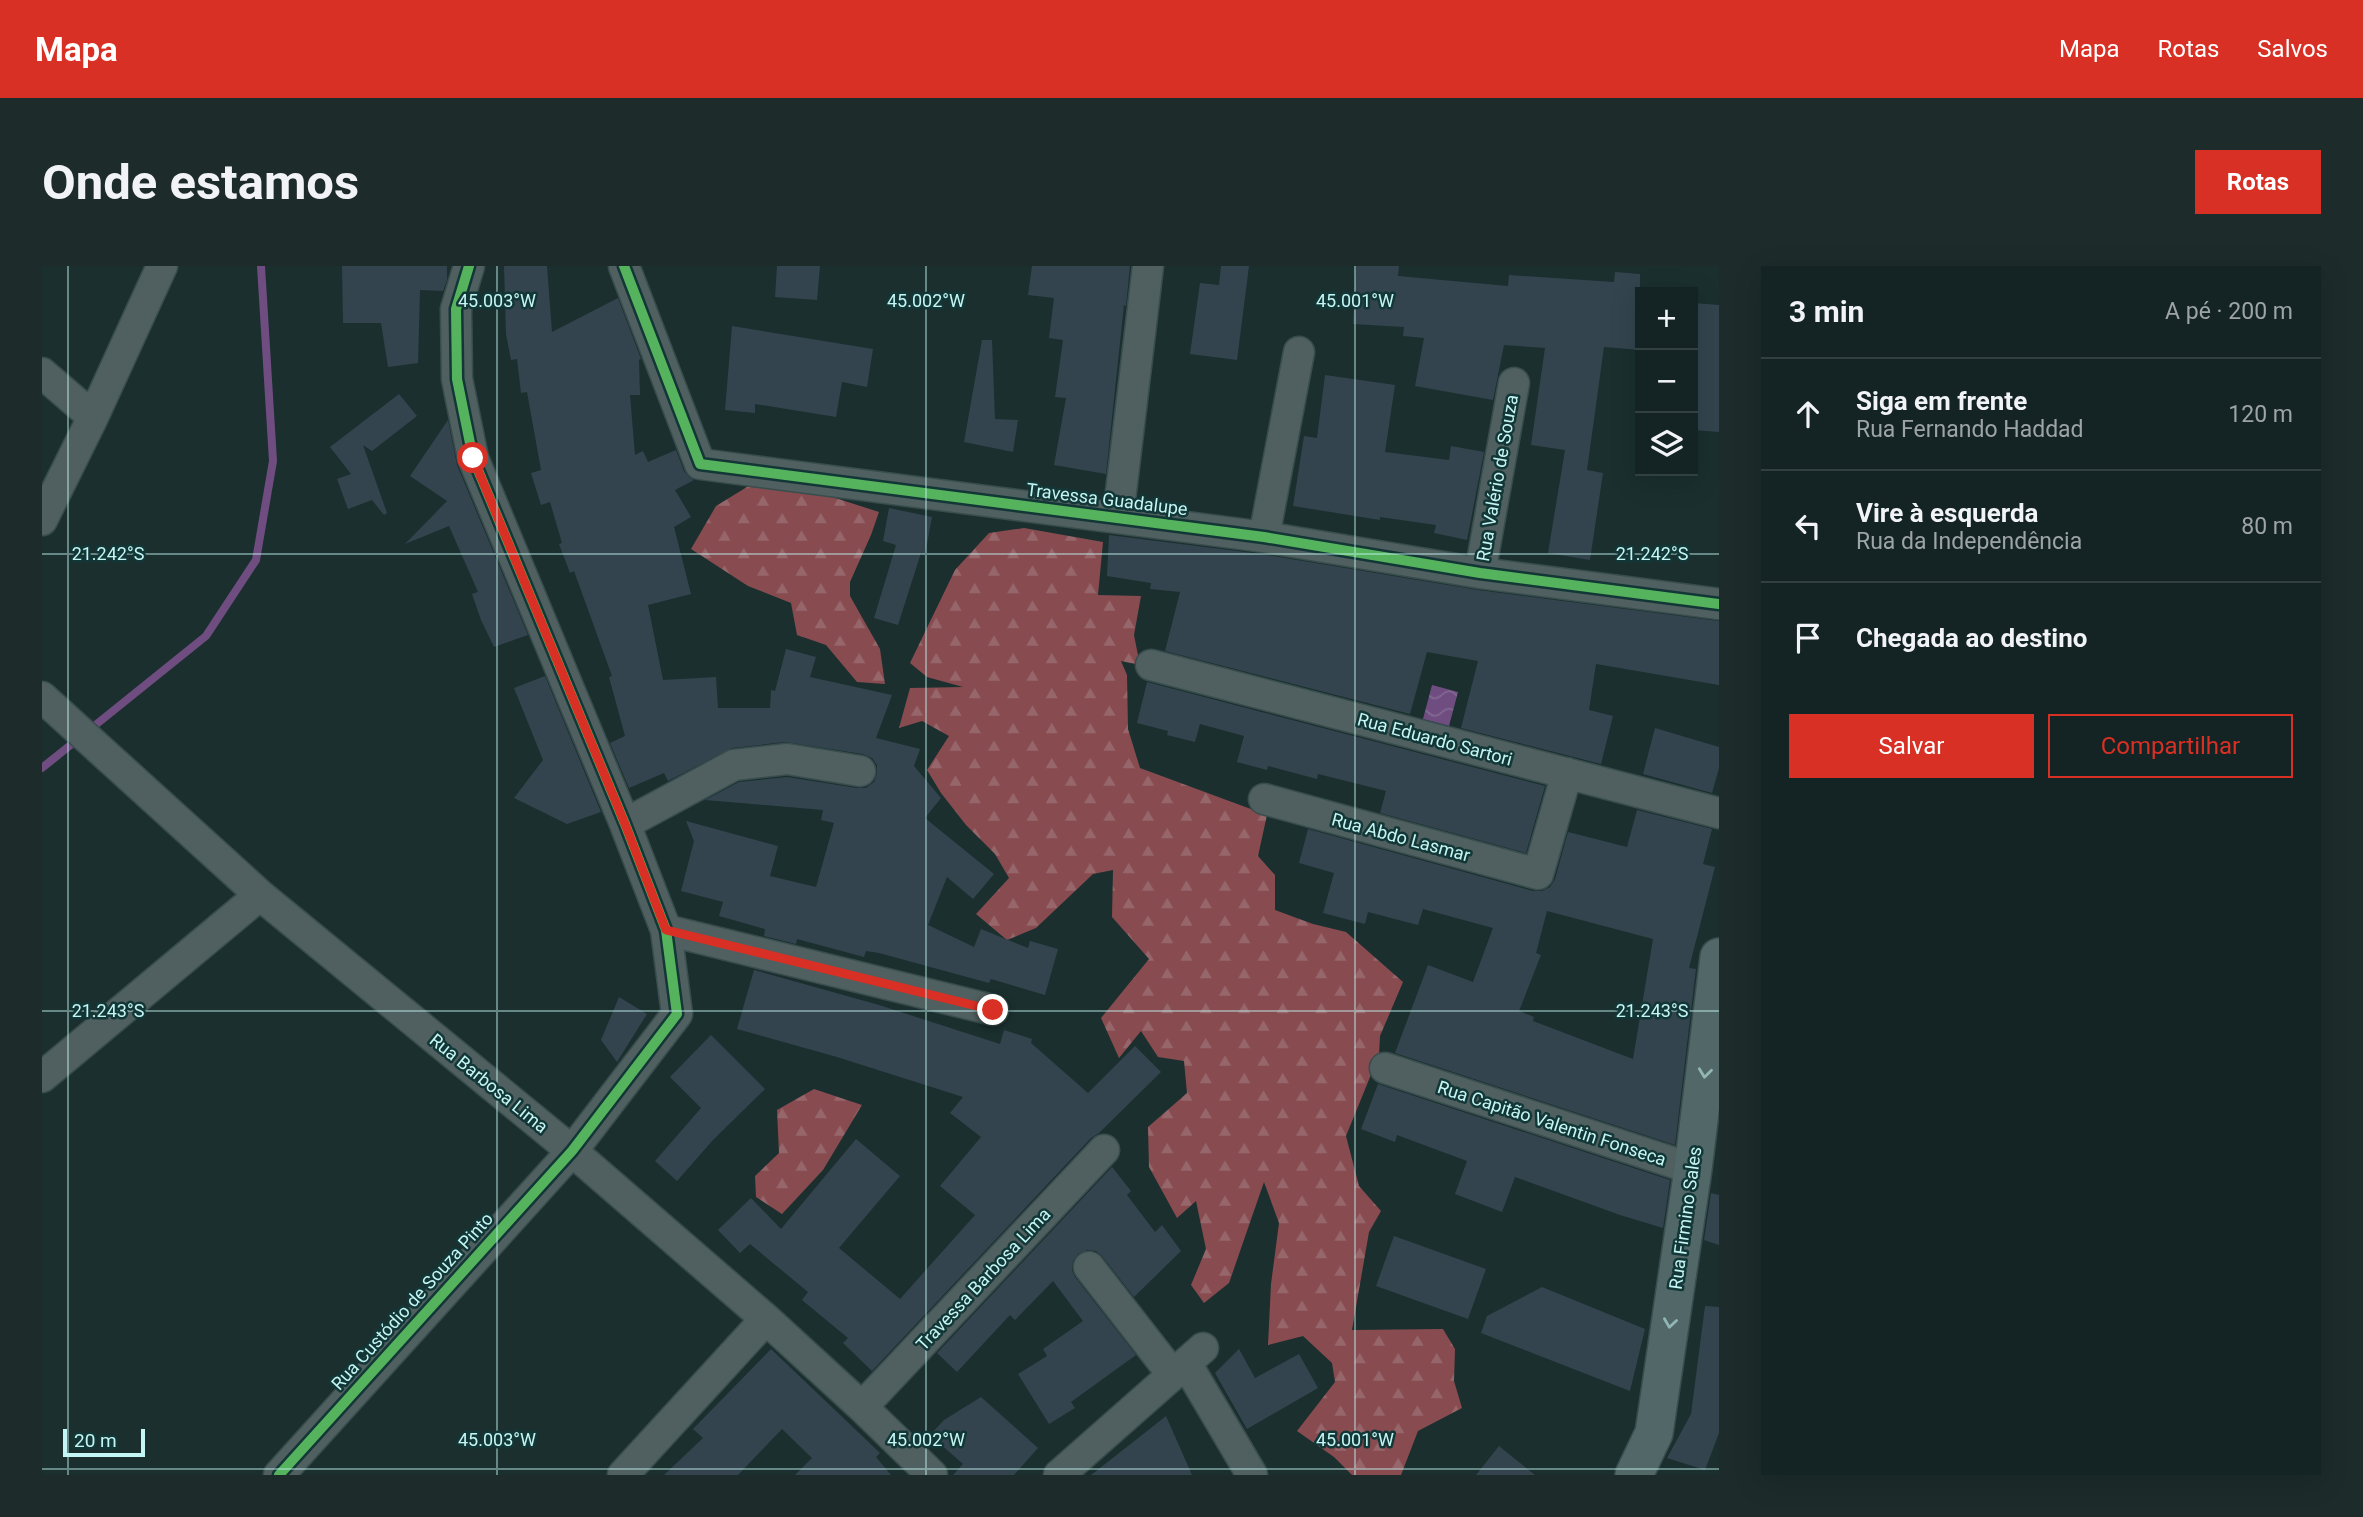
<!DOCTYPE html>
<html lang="pt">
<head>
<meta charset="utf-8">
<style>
	:root { --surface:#142323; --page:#1d2b2b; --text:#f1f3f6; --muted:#9da4a6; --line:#334041; --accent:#d93025 }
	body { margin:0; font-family:Roboto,sans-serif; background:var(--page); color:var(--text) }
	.controls { position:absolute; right:21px; top:21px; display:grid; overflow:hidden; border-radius:0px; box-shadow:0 7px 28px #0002 }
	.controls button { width:63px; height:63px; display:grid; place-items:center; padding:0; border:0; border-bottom:2px solid var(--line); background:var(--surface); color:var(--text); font:35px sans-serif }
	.scale { position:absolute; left:21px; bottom:18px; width:82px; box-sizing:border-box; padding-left:7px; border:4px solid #c4f6f5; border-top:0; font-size:19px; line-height:24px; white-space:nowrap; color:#c4f6f5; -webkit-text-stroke:5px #133737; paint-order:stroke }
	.stop { position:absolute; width:21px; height:21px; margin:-16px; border:5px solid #d93025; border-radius:50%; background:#fff }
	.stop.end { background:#d93025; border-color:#fff; box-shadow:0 2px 7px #0008 }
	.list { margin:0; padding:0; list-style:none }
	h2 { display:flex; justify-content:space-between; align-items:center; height:91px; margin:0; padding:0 28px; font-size:30px }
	h2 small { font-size:23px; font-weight:400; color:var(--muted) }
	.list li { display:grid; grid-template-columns:46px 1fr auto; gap:21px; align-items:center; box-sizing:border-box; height:112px; padding:0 28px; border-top:2px solid var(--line) }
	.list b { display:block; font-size:26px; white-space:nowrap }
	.list p { margin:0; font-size:23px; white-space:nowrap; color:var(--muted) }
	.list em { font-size:23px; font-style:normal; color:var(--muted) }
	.actions { display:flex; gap:14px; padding:21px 28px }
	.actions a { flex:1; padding:16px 0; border:2px solid var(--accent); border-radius:0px; text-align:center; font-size:24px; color:var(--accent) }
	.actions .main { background:var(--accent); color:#fff }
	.icon { flex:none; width:38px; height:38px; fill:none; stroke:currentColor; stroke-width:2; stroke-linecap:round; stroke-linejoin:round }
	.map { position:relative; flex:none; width:1677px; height:1209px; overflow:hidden; border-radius:0px }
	header { display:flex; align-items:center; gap:42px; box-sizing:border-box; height:98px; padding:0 35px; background:var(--accent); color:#fff }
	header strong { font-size:33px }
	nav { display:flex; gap:38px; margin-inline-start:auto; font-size:24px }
	.intro { display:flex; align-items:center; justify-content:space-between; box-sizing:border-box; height:168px; padding:0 42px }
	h1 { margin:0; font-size:49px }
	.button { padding:18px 32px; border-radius:0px; background:var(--accent); color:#fff; font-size:24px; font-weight:700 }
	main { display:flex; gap:42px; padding:0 42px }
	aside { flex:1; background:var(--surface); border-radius:0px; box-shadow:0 7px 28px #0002 }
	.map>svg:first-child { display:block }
	.forest { fill:url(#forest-firs) }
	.water { fill:url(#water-waves) }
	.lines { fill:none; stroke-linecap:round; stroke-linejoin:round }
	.stream { stroke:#6f4d80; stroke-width:8 }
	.building { fill:#33444e; fill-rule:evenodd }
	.minor-casing { stroke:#384d4d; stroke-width:33 }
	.major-casing { stroke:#384d4d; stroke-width:40 }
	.minor { stroke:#505f5f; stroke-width:30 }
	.major { stroke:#526767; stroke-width:37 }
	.cycleway-casing { stroke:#133737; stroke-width:15 }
	.cycleway { stroke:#56b35d; stroke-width:10 }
	.oneway { stroke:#91b6b5 }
	.route { stroke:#d93025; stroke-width:9 }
	.ticks { fill:none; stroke:#c4f6f5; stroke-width:2; stroke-opacity:0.45 }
	.labels { text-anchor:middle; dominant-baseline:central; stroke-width:5; stroke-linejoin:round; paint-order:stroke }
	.street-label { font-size:18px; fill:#c4f6f5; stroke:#133737 }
	.ticks-label { font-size:18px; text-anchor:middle; fill:#c4f6f5; stroke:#133737; stroke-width:5; stroke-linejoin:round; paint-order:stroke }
</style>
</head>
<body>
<header>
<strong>Mapa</strong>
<nav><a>Mapa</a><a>Rotas</a><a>Salvos</a></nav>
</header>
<div class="intro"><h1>Onde estamos</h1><a class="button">Rotas</a></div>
<main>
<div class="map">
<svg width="1677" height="1209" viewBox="0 0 1677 1209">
	<defs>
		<pattern id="forest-firs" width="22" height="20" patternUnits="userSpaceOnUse" patternTransform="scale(1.75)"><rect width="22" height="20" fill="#874b50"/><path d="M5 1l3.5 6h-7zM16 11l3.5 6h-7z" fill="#96666a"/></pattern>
		<pattern id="water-waves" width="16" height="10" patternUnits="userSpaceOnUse" patternTransform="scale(1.75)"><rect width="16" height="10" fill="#6f4d80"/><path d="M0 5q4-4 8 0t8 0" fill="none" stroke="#826793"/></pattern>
	</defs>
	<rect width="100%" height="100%" fill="#1b2f2f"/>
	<path class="forest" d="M713 216 753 219 837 246 829 269 808 316V330L838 383 843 418 815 416 784 379 755 369 749 337 706 320 649 283 674 240Z
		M982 262 1061 276 1056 329 1099 330 1092 369 1098 399 1079 395 1085 409 1086 463 1098 502 1225 549 1216 590 1233 609V644L1271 658 1304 666 1361 716 1338 770 1337 789 1304 870 1317 920 1339 945 1327 966 1310 1064 1401 1063 1413 1083 1412 1115 1420 1142 1376 1165 1359 1209H1310L1292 1191 1255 1165 1293 1116 1290 1097 1261 1070 1226 1079 1229 1018 1237 957 1222 916 1187 1017 1162 1037 1149 1019 1164 983 1154 935 1135 952 1107 901 1106 861 1145 827 1142 795 1116 791 1099 765 1077 792 1059 752 1107 693 1070 651 1071 604 1051 608 994 662 965 674 934 648 967 612 953 588 924 559 899 527 885 504 907 470 880 455 857 462 868 422 921 421 885 411 868 397 913 304 947 267Z
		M772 823 820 839 781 904 740 948 714 931 713 910 737 887 735 844Z"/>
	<path class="water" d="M1390 419 1416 426 1407 460 1381 453Z"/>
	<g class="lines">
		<path class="stream" d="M46 465 164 370 214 294 231 195 219 0
			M0 502 36 473"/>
	</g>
	<path class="building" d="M300 0H405V14L401 25 378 24 376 97 346 101 339 57H301Z
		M462 0H505L510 66 576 32 599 93 597 94 598 129H588L593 189 601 185 606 196 634 184 642 205 647 211 652 214 633 224 649 251 632 261 649 328 606 339 621 414 674 411 676 442H728L729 424 733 425 744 383 774 391 768 411 850 429 834 472 878 483 872 500 899 532 883 552 952 608 931 633 905 611 886 659 932 681 939 663 986 682 988 675 1016 683 1003 729 949 713 947 717 837 687 824 685 822 691 755 673 754 678 722 670 723 663 677 650 681 636 639 625 652 575 644 555 736 580 728 610 774 621 792 557 779 554 781 544 663 534 697 516 745 511 815 522H824L832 516 835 507V499L830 492 821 488 743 476 690 482 626 515 622 507 587 522 568 477 583 470 567 411 570 410 532 305 528 307 517 278 520 277 508 236 499 239 489 207 499 204 485 126 479 127 475 93 469 94 464 68Z
		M735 0H778L775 34 733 31Z
		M990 0H1088L1084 40 1082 39 1064 208 1012 199 1024 132 1013 131 1021 74 1007 72 1012 32 986 29Z
		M1179 0H1207L1195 94 1148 88 1158 17 1177 19Z
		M1314 0H1357L1356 10 1466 20 1467 9 1572 16 1573 6 1598 8V84L1562 81 1545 204 1561 207 1548 294 1506 287 1523 184 1489 179 1503 82 1462 79 1451 134 1373 120 1382 72 1361 70 1362 61 1311 58Z
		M1651 37 1677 39V166L1651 164Z
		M690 60 831 83 825 121 800 116 794 151 713 138V147L683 144Z
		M940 74H950L953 153 976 154 971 186 922 176Z
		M1283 109 1353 119 1343 186 1407 194 1409 180 1442 186 1425 274 1392 267 1394 259 1338 251V254L1251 240 1262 170 1275 172Z
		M357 128 375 150 330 185 321 179 345 247 342 249 330 234 306 243 295 213 309 208 288 181Z
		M406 154 415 199 486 369 452 381 439 354 430 328 436 326 407 260 363 278 405 235 368 210Z
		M847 242 890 251 883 289 879 287 856 359 832 352 854 279 841 275Z
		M1067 269 1219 288 1436 324 1677 355V419L1554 398 1547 444 1571 450 1559 498 1419 462 1436 395 1385 386 1368 448 1123 385 1138 326 1108 323 1109 317 1065 310Z
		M503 410 559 546 525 558 472 532 501 494 472 422Z
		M1105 416 1503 520 1484 587 1338 547 1344 525 1276 508 1275 513 1226 500 1225 504 1195 496 1202 470 1158 458 1153 476 1125 469 1126 465 1095 457Z
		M1613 462 1677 481V502L1670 527 1601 508Z
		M1595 544 1670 563 1661 598 1673 601 1647 702 1654 703 1633 879 1353 787 1386 699 1431 716 1451 662 1381 643 1376 659 1326 646 1323 658 1281 647 1292 607 1257 597 1266 563 1491 625H1500L1508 621 1513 613 1526 566 1585 581ZM1505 645 1611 673 1591 793 1491 755 1492 751 1477 745 1499 689 1494 687Z
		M712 704 837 739 958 778 962 764 990 773 989 777 1046 827 1093 780 1119 806 1057 867 1049 872 830 1105 801 1077 806 1072 760 1034 766 1026 708 978 698 987 676 964 709 932 739 963 814 873 858 910 797 982 858 1033 933 949 898 920 939 871 908 847 921 831 795 791 695 763Z
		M577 731 605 748 575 796 559 774Z
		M669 769 723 823 671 874 635 915 613 895 659 842 628 811Z
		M1336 818 1628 914 1621 962 1578 949 1473 911 1460 946 1413 928 1425 895 1355 869 1353 876 1319 863Z
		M1070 901 1089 925 1085 929 1113 966 1120 959 1139 985 1092 1031 1060 990 1054 985 1045 984 1036 988 1031 995 1030 1004 1033 1011 1094 1089 1029 1136 1033 1142 1007 1158 976 1108 1005 1090 1001 1083 1041 1055 1011 1015 973 1054 968 1049 915 1106 895 1087Z
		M1669 927 1677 929V979L1662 974Z
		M1352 970 1444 1003 1426 1053 1334 1020Z
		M1500 1021 1603 1063 1588 1125 1439 1067 1445 1050Z
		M1663 1040 1677 1041V1167L1663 1204 1625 1192 1649 1148Z
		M729 1083 838 1187 834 1191 849 1209H753L770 1192 740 1163 696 1209H622L661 1172 651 1163Z
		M1197 1083 1213 1112 1257 1088 1276 1122 1205 1163 1173 1107Z
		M939 1131 996 1182 972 1209H911L921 1198 888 1169 902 1154Z
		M1124 1150 1150 1209H1049L1100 1169Z
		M1457 1180 1493 1209H1434Z"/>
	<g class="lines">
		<defs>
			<path id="minor" d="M582 0 658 198 1222 271 1438 307 1677 338
				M0 107 51 151
				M1076 251 1106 0
				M0 254 51 151 120 0
				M1222 271 1257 86
				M1438 307 1472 117
				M1109 399 1677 547
				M0 431 218 629 530 885 724 1053 820 1141 890 1209
				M1222 533 1496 608 1525 507
				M583 558 692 499 745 493 818 505
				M624 664 951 744
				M1343 802 1651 903
				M0 811 218 629
				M1047 1001 1131 1109
				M1144 1097 1210 1209
				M820 1141 1062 884
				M237 1209 530 885 635 748 624 664 583 558 431 192 415 113 414 43 427 0
				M581 1209 724 1053
				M1017 1209 1161 1082"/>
			<path id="major" d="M1592 1209 1612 1167 1651 903 1677 691"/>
		</defs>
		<use href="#minor" class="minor-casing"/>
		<use href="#major" class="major-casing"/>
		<use href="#minor" class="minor"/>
		<use href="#major" class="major"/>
		<defs>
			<path id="cycleway" d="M582 0 658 198 1222 271 1438 307 1677 338
				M237 1209 530 885 635 748 624 664 583 558 431 192 415 113 414 43 427 0"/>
		</defs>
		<use href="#cycleway" class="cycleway-casing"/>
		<use href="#cycleway" class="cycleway"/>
	</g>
	<defs><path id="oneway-chevron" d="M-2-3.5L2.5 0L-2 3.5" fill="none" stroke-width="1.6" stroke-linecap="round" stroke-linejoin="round" transform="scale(1.75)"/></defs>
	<g class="oneway">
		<use href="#oneway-chevron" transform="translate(1663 807) rotate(97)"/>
		<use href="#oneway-chevron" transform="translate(1628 1057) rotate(98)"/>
	</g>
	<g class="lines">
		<path class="route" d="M431 192 583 558 624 664 951 744"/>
	</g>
	<path class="ticks" d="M26 0V1209M455 0V1209M884 0V1209M1313 0V1209M0 288H1677M0 745H1677M0 1203H1677"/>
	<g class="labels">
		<g class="street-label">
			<text transform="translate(1455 212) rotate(-80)">Rua Valério de Souza</text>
			<text transform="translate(1065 233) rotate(7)">Travessa Guadalupe</text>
			<text transform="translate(1393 473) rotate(15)">Rua Eduardo Sartori</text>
			<text transform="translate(1359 571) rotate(15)">Rua Abdo Lasmar</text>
			<text transform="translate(447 817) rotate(39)">Rua Barbosa Lima</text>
			<text transform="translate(1510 857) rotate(18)">Rua Capitão Valentin Fonseca</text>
			<text transform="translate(1643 952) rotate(-82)">Rua Firmino Sales</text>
			<text transform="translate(941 1013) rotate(-47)">Travessa Barbosa Lima</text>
			<text transform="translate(370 1035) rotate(-48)">Rua Custódio de Souza Pinto</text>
		</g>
	</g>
	<g class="ticks-label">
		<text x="455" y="41">45.003°W</text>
		<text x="884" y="41">45.002°W</text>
		<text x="1313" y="41">45.001°W</text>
		<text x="66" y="294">21.242°S</text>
		<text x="1610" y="294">21.242°S</text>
		<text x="66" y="751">21.243°S</text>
		<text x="1610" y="751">21.243°S</text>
		<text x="455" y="1180">45.003°W</text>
		<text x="884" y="1180">45.002°W</text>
		<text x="1313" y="1180">45.001°W</text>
	</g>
</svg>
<div class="controls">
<button>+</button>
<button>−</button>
<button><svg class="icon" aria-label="layers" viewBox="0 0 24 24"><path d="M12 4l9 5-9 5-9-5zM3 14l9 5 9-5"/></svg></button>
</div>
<div class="scale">20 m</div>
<div class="stop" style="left:431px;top:192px"></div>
<div class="stop end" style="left:951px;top:744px"></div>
</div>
<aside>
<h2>3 min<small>A pé · 200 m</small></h2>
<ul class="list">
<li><svg class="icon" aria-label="ahead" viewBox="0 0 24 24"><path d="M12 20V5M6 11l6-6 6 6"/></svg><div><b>Siga em frente</b><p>Rua Fernando Haddad</p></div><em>120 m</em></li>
<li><svg class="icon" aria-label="left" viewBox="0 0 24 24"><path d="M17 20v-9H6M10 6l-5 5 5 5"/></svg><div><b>Vire à esquerda</b><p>Rua da Independência</p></div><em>80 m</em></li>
<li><svg class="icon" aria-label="arrive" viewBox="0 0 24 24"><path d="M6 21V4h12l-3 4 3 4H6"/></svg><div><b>Chegada ao destino</b></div></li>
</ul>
<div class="actions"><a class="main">Salvar</a><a>Compartilhar</a></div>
</aside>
</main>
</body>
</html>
